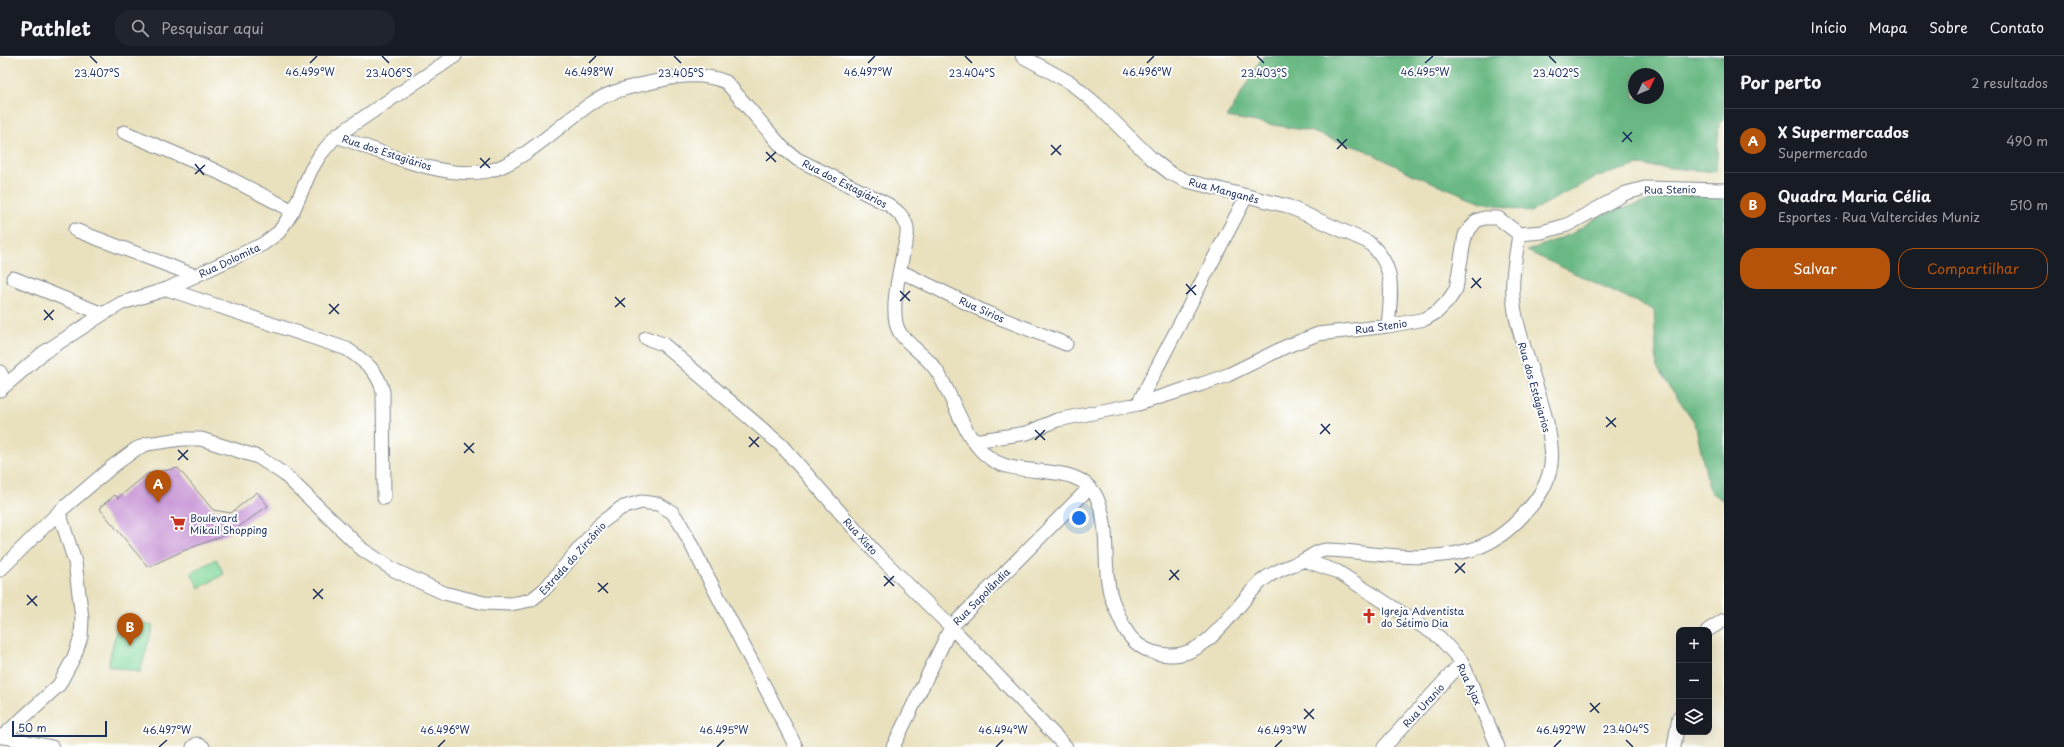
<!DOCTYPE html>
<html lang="pt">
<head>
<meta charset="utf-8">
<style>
	:root { --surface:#171b24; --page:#20242c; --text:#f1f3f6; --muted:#9ea1a6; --line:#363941; --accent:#b45309 }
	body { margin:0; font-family:"Playpen Sans",sans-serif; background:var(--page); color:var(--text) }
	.controls { position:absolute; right:12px; bottom:12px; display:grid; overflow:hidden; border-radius:8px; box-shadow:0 4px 16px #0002 }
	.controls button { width:36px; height:36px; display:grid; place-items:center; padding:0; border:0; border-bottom:1px solid var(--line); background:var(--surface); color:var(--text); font:20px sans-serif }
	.compass { position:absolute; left:1628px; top:12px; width:36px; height:36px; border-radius:50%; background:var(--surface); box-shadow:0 4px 16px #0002; rotate:46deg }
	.scale { position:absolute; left:12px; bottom:10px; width:95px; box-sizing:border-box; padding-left:4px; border:2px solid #1b2f5e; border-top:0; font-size:11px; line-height:14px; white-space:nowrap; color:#1b2f5e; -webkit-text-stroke:3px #fff; paint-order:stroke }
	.you { position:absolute; left:1079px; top:462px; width:14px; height:14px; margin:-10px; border:3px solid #fff; border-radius:50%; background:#1a73e8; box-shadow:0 0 0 6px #1a73e833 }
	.badge { display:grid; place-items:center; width:26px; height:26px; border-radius:50%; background:var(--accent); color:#fff; font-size:13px; font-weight:700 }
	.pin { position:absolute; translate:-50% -33px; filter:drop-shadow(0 1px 2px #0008) }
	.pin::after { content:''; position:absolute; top:21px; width:14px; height:12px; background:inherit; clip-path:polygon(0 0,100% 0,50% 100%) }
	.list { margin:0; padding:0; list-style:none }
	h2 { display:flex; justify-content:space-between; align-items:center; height:52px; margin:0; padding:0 16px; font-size:17px }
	h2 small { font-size:13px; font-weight:400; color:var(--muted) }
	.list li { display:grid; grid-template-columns:26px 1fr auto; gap:12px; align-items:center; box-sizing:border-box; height:64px; padding:0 16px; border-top:1px solid var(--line) }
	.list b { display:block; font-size:15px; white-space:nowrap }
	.list p { margin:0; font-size:13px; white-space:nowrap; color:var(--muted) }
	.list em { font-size:13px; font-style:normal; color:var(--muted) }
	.actions { display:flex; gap:8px; padding:12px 16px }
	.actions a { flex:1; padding:9px 0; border:1px solid var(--accent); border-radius:16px; text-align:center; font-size:14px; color:var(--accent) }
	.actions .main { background:var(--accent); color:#fff }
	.icon { flex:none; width:22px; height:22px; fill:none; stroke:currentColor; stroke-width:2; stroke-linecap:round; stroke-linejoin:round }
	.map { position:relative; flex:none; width:1724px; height:691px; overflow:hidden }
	header { display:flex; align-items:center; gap:24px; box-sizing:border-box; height:56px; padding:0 20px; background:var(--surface); border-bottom:1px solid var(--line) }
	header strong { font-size:19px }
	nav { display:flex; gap:22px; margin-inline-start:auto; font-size:14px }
	.search { width:280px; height:36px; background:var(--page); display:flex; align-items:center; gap:10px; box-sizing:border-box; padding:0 14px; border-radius:16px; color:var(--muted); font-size:15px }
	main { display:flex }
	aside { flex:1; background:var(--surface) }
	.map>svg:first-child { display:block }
	.green { fill:#84d99c; stroke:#50847d }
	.forest { fill:#6bb984; stroke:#437471; fill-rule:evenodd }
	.building { fill:#c693d4 }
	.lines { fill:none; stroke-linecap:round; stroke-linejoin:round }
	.minor-casing { stroke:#82888e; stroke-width:15 }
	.minor { stroke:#fff; stroke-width:13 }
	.ticks { fill:none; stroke:#1b2f5e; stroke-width:1.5 }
	.labels { text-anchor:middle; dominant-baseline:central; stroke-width:4; stroke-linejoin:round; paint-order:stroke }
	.street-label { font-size:10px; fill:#1b2f5e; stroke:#fff }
	.poi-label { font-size:10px; fill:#1b2f5e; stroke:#fff; text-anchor:start }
	.ticks-label { font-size:10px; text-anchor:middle; fill:#1b2f5e; stroke:#fff; stroke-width:4; stroke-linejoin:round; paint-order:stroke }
</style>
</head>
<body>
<header>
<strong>Pathlet</strong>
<div class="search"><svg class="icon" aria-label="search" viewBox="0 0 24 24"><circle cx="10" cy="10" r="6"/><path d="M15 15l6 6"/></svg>Pesquisar aqui</div>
<nav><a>Início</a><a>Mapa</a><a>Sobre</a><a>Contato</a></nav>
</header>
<main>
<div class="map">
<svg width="1724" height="691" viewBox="0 0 1724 691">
	<rect width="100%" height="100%" fill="#fff"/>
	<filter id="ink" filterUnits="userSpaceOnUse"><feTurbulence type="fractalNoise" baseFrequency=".025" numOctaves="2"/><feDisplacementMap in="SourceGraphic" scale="8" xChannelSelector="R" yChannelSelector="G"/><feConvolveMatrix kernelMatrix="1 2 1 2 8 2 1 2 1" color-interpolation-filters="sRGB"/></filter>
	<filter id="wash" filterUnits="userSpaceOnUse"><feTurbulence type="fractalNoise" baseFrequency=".012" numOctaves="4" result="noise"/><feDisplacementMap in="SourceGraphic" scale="16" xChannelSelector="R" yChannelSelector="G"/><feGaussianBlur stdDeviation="0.9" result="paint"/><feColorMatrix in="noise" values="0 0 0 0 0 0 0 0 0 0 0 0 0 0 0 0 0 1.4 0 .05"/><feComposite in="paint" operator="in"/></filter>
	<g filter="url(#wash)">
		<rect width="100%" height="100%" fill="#e9e1be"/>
		<path class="green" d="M216 503 224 518 199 532 191 517Z
			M119 562 153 570 140 616 108 610Z"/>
		<path class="forest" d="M1263 0H1724V63L1719 66 1716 116 1638 109 1596 121 1530 156 1482 146 1414 119 1365 94 1309 75 1227 61ZM1634 18H1658V42H1634Z
			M1673 138 1724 142V445L1710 436 1695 367 1657 312 1654 254 1527 195 1571 178 1600 159Z"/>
		<g id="blocks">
			<path class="building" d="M178 412 213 454 231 457 257 436 268 450 230 477 183 495 148 511 99 452 115 439 118 442 147 418Z"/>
		</g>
	</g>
	<g filter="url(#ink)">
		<use href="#blocks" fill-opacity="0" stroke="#82888e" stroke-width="1"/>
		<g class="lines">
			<defs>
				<path id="minor" d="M1022 0 1071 27 1096 48 1151 102 1170 117 1187 125 1287 150 1368 186C1397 210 1391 237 1388 270
					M124 76 212 113 293 155
					M336 80C381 95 441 124 488 115 521 108 563 66 592 47 612 34 635 30 658 25 681 19 703 17 726 26L783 92 797 103 889 149C895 154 903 159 906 168 909 176 906 185 904 193 900 214 888 259 900 277 910 291 927 300 936 314 954 341 964 385 991 403 1022 424 1078 403 1097 442 1110 470 1103 503 1109 532 1111 545 1118 557 1123 569 1132 588 1148 598 1169 599 1209 602 1236 547 1263 524 1275 514 1289 511 1304 504 1312 500 1318 494 1327 494 1347 494 1366 498 1386 499 1413 502 1444 501 1470 494 1492 488 1509 475 1524 458 1536 445 1546 432 1550 414 1560 375 1519 294 1514 249 1510 225 1516 201 1519 178
					M75 174 196 220
					M900 215 985 256 1066 288
					M13 222 103 258
					M167 233 347 293C364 305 378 314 383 336L384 442
					M646 282 663 288 781 389 875 496 951 571 1066 691
					M0 316 6 328
					M0 334 43 297 103 258 122 247 167 233 263 188 279 176 293 155 311 114 320 99 336 80 455 0
					M1138 348 1246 141
					M974 385 1027 377 1057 364 1138 348 1202 328 1228 319 1285 291 1318 278 1388 270 1425 263 1437 256 1448 245 1456 233 1465 179 1476 165 1484 162H1498L1519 178 1542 176 1567 169 1626 137 1645 132 1724 134
					M1304 504 1338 516 1439 581 1462 606 1498 691
					M0 514 59 456 113 410 136 393 147 388 181 383H201L258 401 284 418 363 494 394 514 444 537 484 547 511 548 531 544 545 533 601 467 621 452 641 446 658 448 672 456 681 469 796 691
					M1708 574 1724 564
					M0 680 52 691
					M2 681 59 629 74 601 81 581 82 562 75 506 59 456
					M193 691 197 688 203 691
					M893 691 951 571 1089 432
					M1384 691 1462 606
					M1674 691 1679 661"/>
			</defs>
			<use href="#minor" class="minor-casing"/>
			<use href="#minor" class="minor"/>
		</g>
	</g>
	<path class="ticks" d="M90 0 97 7M382 0 389 7M674 0 681 7M965 0 972 7M1257 0 1264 7M1549 0 1556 7M310 7 317 0M589 7 596 0M868 7 875 0M1147 7 1154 0M1425 7 1433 0M1623 76 1632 86M1337 83 1347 93M1622 86 1632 76M1051 89 1061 99M1337 93 1347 83M766 96 776 106M1051 99 1061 89M480 102 490 112M766 105 776 96M195 108 204 119M480 112 490 102M195 118 205 109M1472 222 1481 232M1186 228 1196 239M1471 232 1481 222M900 235 910 245M1186 238 1196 229M615 241 625 251M900 245 910 235M329 248 339 258M615 251 625 242M44 254 53 264M329 258 339 248M44 264 54 254M1606 361 1616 371M1321 368 1330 378M1606 371 1616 362M1035 374 1045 384M1320 378 1330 368M749 381 759 391M1035 384 1045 374M464 387 474 397M749 391 759 381M178 394 188 404M464 397 474 387M178 404 188 394M1455 507 1465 517M1170 514 1179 524M1455 517 1465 507M884 520 894 530M1169 524 1179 514M598 527 608 537M884 530 894 520M313 533 323 543M598 536 608 527M27 539 37 550M313 543 323 533M27 549 37 540M1590 647 1599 657M1304 653 1314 663M1590 656 1600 647M1304 663 1314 653M1626 684 1633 691M159 691 167 684M438 691 445 684M717 691 724 684M996 691 1003 684M1275 691 1282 684M1554 691 1561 684"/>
	<defs>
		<symbol id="supermarket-bare" viewBox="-9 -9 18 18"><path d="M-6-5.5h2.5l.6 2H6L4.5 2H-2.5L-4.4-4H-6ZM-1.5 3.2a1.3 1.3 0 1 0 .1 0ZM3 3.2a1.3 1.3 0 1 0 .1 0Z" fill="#c8321e" stroke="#fff" stroke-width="2.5" paint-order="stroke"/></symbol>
		<symbol id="church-bare" viewBox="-9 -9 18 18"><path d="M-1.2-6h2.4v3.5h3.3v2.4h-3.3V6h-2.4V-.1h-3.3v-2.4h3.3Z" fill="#c8321e" stroke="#fff" stroke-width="2.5" paint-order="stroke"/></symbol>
	</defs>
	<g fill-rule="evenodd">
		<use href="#supermarket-bare" x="167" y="456" width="22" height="22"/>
		<use href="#church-bare" x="1358" y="549" width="22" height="22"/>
	</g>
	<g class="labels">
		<g class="street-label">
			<text transform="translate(387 96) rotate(18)">Rua dos Estagiários</text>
			<text transform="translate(845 127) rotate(27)">Rua dos Estagiários</text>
			<text transform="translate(1670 133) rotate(-1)">Rua Stenio</text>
			<text transform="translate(1224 134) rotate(15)">Rua Manganês</text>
			<text transform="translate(229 204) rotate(-25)">Rua Dolomita</text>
			<text transform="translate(982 253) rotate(24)">Rua Sirios</text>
			<text transform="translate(1381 270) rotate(-8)">Rua Stenio</text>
			<text transform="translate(1535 331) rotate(74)">Rua dos Estágiarios</text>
			<text transform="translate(861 480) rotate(48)">Rua Xisto</text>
			<text transform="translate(572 502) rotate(-48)">Estrada do Zircônio</text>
			<text transform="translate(981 540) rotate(-45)">Rua Sapolândia</text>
			<text transform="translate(1470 628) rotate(65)">Rua Ajax</text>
			<text transform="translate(1423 649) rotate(-47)">Rua Uranio</text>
		</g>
		<g class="poi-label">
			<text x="190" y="461">Boulevard<tspan x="190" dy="12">Mikail Shopping</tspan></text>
			<text x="1381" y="554">Igreja Adventista<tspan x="1381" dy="12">do Sétimo Dia</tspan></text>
		</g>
	</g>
	<g class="ticks-label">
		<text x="310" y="20">46.499°W</text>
		<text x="589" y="20">46.498°W</text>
		<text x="868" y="20">46.497°W</text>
		<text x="1147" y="20">46.496°W</text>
		<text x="1425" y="20">46.495°W</text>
		<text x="1556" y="21">23.402°S</text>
		<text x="97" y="21">23.407°S</text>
		<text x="389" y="21">23.406°S</text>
		<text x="681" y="21">23.405°S</text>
		<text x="972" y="21">23.404°S</text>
		<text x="1264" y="21">23.403°S</text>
		<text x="1626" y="677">23.404°S</text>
		<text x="167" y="678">46.497°W</text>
		<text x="445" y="678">46.496°W</text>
		<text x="724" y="678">46.495°W</text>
		<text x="1003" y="678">46.494°W</text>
		<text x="1282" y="678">46.493°W</text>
		<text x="1561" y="678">46.492°W</text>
	</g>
</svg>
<div class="controls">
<button>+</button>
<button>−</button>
<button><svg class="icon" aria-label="layers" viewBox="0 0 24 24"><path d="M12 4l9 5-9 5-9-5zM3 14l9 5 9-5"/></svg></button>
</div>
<svg class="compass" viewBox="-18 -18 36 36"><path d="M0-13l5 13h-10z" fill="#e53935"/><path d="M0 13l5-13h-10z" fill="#9ea1a6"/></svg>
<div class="scale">50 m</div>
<div class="you"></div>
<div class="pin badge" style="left:158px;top:447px">A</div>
<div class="pin badge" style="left:130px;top:590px">B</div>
</div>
<aside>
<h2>Por perto<small>2 resultados</small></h2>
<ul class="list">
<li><span class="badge">A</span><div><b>X Supermercados</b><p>Supermercado</p></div><em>490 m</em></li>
<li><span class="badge">B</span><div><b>Quadra Maria Célia</b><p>Esportes · Rua Valtercides Muniz</p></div><em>510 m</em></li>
</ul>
<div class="actions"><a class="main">Salvar</a><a>Compartilhar</a></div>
</aside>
</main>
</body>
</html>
